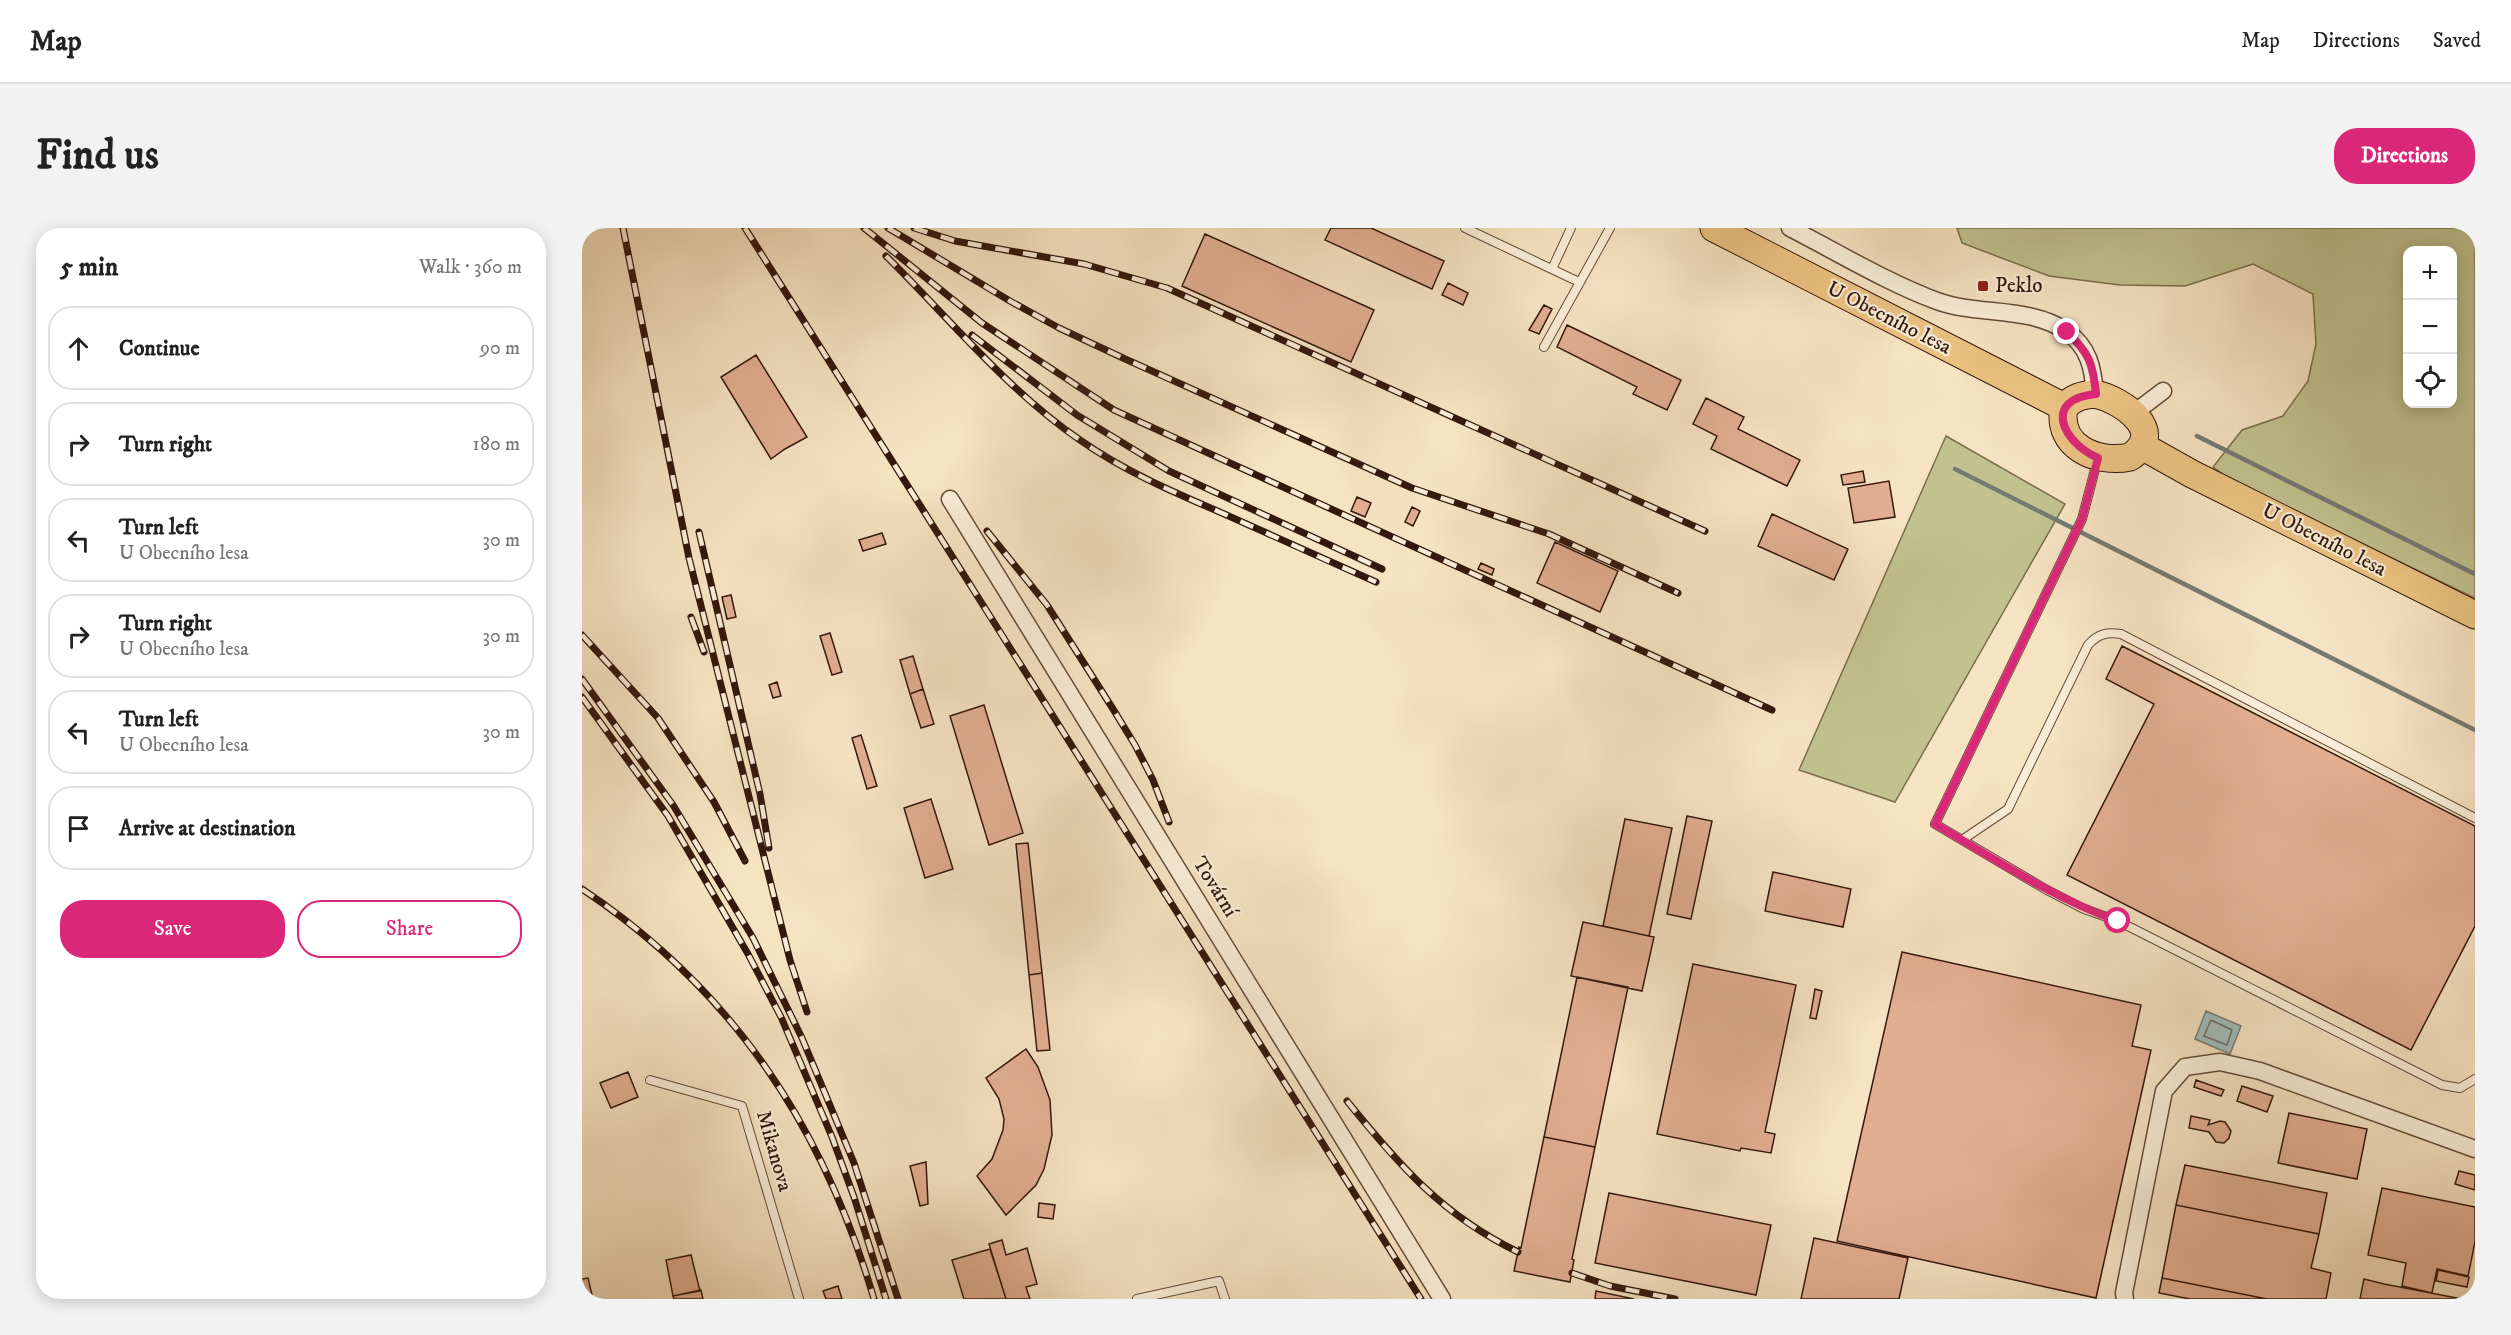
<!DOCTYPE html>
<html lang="en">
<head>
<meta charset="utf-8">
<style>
	:root { --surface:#fff; --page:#f2f2f2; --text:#222; --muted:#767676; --line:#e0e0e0; --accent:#db2777 }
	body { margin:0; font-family:"IM FELL DW Pica",serif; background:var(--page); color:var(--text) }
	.controls { position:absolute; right:18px; top:18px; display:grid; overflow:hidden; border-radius:12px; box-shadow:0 3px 15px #0003 }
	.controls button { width:54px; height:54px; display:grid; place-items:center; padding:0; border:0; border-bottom:2px solid var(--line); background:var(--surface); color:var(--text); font:30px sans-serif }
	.stop { position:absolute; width:18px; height:18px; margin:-14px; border:4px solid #db2777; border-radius:50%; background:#fff }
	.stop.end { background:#db2777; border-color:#fff; box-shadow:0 2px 6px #0008 }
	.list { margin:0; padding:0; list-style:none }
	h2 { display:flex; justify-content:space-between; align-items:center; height:78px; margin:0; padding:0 24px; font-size:26px }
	h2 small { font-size:20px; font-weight:400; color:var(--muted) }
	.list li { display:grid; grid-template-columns:39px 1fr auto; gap:18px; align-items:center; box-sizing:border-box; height:84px; margin:0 12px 12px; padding:0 12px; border:2px solid var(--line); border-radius:24px }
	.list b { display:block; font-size:22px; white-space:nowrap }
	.list p { margin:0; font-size:20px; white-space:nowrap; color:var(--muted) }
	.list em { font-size:20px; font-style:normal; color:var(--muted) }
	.actions { display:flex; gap:12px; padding:18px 24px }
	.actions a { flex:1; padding:14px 0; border:2px solid var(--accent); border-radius:24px; text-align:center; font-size:21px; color:var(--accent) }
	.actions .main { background:var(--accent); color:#fff }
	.icon { flex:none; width:33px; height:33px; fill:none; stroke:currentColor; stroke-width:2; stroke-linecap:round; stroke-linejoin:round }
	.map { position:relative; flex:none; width:1893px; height:1071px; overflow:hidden; border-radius:24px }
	header { display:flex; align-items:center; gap:36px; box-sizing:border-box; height:84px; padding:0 30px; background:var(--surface); border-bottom:2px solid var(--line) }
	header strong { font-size:28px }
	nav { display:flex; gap:33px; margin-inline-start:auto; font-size:21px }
	.intro { display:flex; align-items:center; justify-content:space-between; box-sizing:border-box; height:144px; padding:0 36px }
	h1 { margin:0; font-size:42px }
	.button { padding:15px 27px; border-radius:24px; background:var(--accent); color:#fff; font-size:21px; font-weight:700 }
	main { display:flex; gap:36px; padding:0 36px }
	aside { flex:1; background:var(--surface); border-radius:24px; box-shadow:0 3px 15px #0003 }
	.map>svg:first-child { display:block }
	.green { fill:#c1c290; stroke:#7b6d4e; stroke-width:1.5; fill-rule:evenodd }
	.water { fill:#a0bcbc; stroke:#757a76; stroke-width:1.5 }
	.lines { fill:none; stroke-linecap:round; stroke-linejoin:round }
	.shore { stroke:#6a6a64; stroke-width:1.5 }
	.stream { stroke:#757a76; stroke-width:4.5 }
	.building { fill:#e2ae92; stroke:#35180d; stroke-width:1.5 }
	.service-casing { stroke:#654b3a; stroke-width:10 }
	.minor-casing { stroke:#654b3a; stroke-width:19 }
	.primary-casing { stroke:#35180d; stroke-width:29 }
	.service { stroke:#f9edd7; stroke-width:8 }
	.minor { stroke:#f9edd7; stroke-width:16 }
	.primary { stroke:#ebc281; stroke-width:27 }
	.rail-casing { stroke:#35180d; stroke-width:7 }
	.rail { stroke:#f9edd7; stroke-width:4.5; stroke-dasharray:14; stroke-linecap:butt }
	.route { stroke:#db2777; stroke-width:8 }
	.poi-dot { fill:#8f2418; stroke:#f9edd7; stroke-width:2 }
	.labels { text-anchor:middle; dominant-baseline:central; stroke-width:4.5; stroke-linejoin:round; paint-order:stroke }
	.poi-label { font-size:21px; fill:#35180d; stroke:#f9edd7; text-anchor:start }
	.street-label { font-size:21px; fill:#35180d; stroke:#f9edd7 }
</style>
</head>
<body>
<header>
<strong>Map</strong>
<nav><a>Map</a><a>Directions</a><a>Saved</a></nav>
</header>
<div class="intro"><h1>Find us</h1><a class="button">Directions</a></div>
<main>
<aside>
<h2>5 min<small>Walk · 360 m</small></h2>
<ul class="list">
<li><svg class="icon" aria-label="ahead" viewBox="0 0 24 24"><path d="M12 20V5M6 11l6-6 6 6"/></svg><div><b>Continue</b></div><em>90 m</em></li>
<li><svg class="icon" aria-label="right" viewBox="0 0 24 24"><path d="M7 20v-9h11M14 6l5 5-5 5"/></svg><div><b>Turn right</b></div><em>180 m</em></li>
<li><svg class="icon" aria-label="left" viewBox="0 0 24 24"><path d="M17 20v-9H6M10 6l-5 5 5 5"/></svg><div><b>Turn left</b><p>U Obecního lesa</p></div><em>30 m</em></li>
<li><svg class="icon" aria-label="right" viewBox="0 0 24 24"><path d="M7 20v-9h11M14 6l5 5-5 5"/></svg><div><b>Turn right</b><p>U Obecního lesa</p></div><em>30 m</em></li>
<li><svg class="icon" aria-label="left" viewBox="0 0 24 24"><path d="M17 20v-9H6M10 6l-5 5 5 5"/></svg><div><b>Turn left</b><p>U Obecního lesa</p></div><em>30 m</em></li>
<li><svg class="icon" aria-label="arrive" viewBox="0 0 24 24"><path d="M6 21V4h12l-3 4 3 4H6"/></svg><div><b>Arrive at destination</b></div></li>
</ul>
<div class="actions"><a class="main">Save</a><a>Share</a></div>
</aside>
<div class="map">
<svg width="1893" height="1071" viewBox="0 0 1893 1071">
	<rect width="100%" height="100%" fill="#f6e3c2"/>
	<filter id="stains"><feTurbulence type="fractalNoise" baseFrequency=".00333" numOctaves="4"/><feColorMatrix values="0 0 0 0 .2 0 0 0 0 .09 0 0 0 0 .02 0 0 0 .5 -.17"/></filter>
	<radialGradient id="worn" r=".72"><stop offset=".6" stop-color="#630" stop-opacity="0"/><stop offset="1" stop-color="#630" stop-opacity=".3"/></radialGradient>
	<path class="green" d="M1375 0H1893V370L1652 254 1631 239 1660 202 1701 188 1726 153 1734 116 1731 66 1671 36 1603 58 1538 57 1467 48 1380 15ZM1826 22H1870V176H1826Z
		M1364 208 1483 276 1313 574 1217 542Z"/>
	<path class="water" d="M1624 783 1659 798 1648 826 1613 811Z"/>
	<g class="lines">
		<path class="shore" d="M1629 792 1650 802 1645 817 1622 808Z"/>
		<path class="stream" d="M1615 208 1893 346
			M1373 241 1893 502"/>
	</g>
	<path class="building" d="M749 0H789L862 33 850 61 743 12Z
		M623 6 792 82 769 134 600 58Z
		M866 55 886 65 881 77 860 67Z
		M962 77 970 81 957 106 947 102Z
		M985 97 1099 152 1085 182 1051 166 1055 159 975 119Z
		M174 127 225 209 203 221 189 231 139 149Z
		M1124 170 1162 189 1156 201 1218 232 1205 258 1129 221 1135 208 1111 196Z
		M1281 243 1283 254 1261 257 1259 247Z
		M1307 253 1313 289 1272 295 1266 260Z
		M775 269 789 275 783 289 769 283Z
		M830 279 838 283 831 298 823 294Z
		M1190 286 1266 321 1252 352 1176 318Z
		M300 305 304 316 281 323 277 312Z
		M973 314 1036 343 1018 384 955 355Z
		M899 335 912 341 910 347 896 341Z
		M149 367 154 389 145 391 140 369Z
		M248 405 260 444 250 447 238 408Z
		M1540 418 1893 598V698L1829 822 1485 647 1572 476 1524 451Z
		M331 428 341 461 328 466 318 432Z
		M195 454 199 468 191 470 187 457Z
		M341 461 352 496 339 500 328 466Z
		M402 477 441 605 407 617 368 488Z
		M279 507 295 558 285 561 270 510Z
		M349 571 371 641 343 650 322 580Z
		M1105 588 1130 593 1109 691 1085 686Z
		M1043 591 1090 600 1067 708 1021 698Z
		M446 615 460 745 447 747 434 616Z
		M1191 644 1269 661 1261 699 1183 683Z
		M1001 694 1072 709 1060 763 989 748Z
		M1320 724 1559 777 1550 818 1569 822 1514 1070 1255 1013Z
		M1111 736 1214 757 1183 904 1193 906 1189 925 1159 920 1158 923 1075 906Z
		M460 745 468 822 455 823 447 747Z
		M995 749 1046 759 1013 919 962 909Z
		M1233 761 1240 763 1234 791 1228 790Z
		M444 821 456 839 468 872 470 907 462 941 454 957 424 987 395 948 410 931 421 902 422 891 417 871 404 850Z
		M46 844 56 869 29 880 18 855Z
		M1614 852 1642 862 1639 868 1612 859Z
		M1660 858 1691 868 1685 884 1655 873Z
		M1707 885 1785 901 1775 951 1696 935Z
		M1609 888 1628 892 1626 897 1638 893 1643 894 1649 903 1647 910 1642 915 1634 914 1627 904 1607 900Z
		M962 909 1013 919 990 1031 992 1032 988 1054 932 1043 937 1019 939 1020Z
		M344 934 346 976 338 978 328 938Z
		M1603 937 1745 965 1737 1006 1594 977Z
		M1877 943 1893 947V962L1873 956Z
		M1800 960 1893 979V1014L1886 1048 1855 1041 1850 1065 1820 1058 1824 1035 1786 1027Z
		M1027 965 1189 997 1174 1067 1013 1035Z
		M457 975 473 977 471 991 456 989Z
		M1594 977 1737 1006 1729 1040 1749 1045 1744 1071H1685L1580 1050Z
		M1232 1010 1326 1030 1317 1071H1219Z
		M420 1012 424 1027 445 1020 455 1056 444 1059 448 1071H424L407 1016Z
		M408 1021 424 1071H382L370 1032Z
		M109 1027 118 1063 91 1068 84 1032Z
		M1856 1042 1887 1049 1885 1059 1854 1053Z
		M6 1050 11 1071H0V1051Z
		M1580 1050 1685 1071H1608L1577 1065Z
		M1782 1051 1802 1056 1880 1071H1778Z
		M256 1058 260 1071H244L241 1063Z
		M119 1062 121 1071H92L91 1068Z
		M1014 1063 1052 1071H1013Z"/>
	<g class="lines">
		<defs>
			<path id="service" d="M883 0 997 54
				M970 41 989 0
				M962 119 1028 0
				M1516 230 1500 291 1353 596 1465 662 1502 681 1536 693 1860 857 1878 860 1893 851
				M1380 612 1426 581 1506 417C1516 406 1524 404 1539 406L1893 590
				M68 852 160 878 217 1071
				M555 1071 637 1053 643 1071"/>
			<path id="minor" d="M1208 0C1255 24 1306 55 1355 73 1396 88 1447 78 1484 103 1507 119 1511 140 1513 166
				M1552 185 1581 163
				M368 271 860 1071
				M1543 1071 1542 1065 1582 863 1603 839 1638 834 1678 843 1893 921"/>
			<path id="primary" d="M1132 0 1482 179
				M1513 166C1541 172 1586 204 1548 229 1515 236 1474 219 1482 179 1492 169 1500 167 1513 166Z
				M1560 218 1610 246 1893 387"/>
		</defs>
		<use href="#service" class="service-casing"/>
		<use href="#minor" class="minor-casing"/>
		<use href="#primary" class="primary-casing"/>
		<use href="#service" class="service"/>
		<use href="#minor" class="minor"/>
		<use href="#primary" class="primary"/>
		<defs>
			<path id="rail" d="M41 0 107 330 208 732 225 784
				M163 0 839 1071
				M282 0 400 95 532 182 1190 482
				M306 0 428 73 477 100 541 130 830 260 967 306 1096 365
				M332 0 373 13 502 36 585 60 1123 303
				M304 28C367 90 425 162 498 212 542 243 591 264 640 285 691 308 742 331 794 354
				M390 107 495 187 587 243 800 341
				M405 303 465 377 531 481 553 517 571 552 587 594
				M117 304 178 566 187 620
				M109 389 122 424
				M0 407 76 490 132 574 163 633
				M0 451 91 577 171 710 220 810 272 935 316 1071
				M0 469 86 588 166 726 199 789 250 909 272 969 304 1071
				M0 661C151 762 241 898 292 1071
				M765 873C817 937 860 987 936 1024
				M990 1045 1028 1058 1093 1071"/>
		</defs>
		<use href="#rail" class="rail-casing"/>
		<use href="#rail" class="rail"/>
	</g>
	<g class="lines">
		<path class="route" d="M1485 104C1507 125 1511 135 1514 166 1460 171 1480 214 1516 230L1500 291 1353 596C1413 631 1471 670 1536 693"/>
	</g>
	<rect class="poi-dot" x="1395" y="52" width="12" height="12" rx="3"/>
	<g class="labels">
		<g class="poi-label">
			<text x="1413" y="58">Peklo</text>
		</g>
		<g class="street-label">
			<text transform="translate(1307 90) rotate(27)">U Obecního lesa</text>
			<text transform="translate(1742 312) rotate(27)">U Obecního lesa</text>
			<text transform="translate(633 659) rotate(58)">Tovární</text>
			<text transform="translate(192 923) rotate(74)">Mikanova</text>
		</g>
	</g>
	<rect width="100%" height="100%" filter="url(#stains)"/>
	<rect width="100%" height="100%" fill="url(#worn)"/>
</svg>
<div class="controls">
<button>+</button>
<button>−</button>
<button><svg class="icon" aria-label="locate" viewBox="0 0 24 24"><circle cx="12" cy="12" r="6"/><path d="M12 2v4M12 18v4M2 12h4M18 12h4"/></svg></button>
</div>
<div class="stop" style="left:1536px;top:693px"></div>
<div class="stop end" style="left:1485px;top:104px"></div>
</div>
</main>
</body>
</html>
